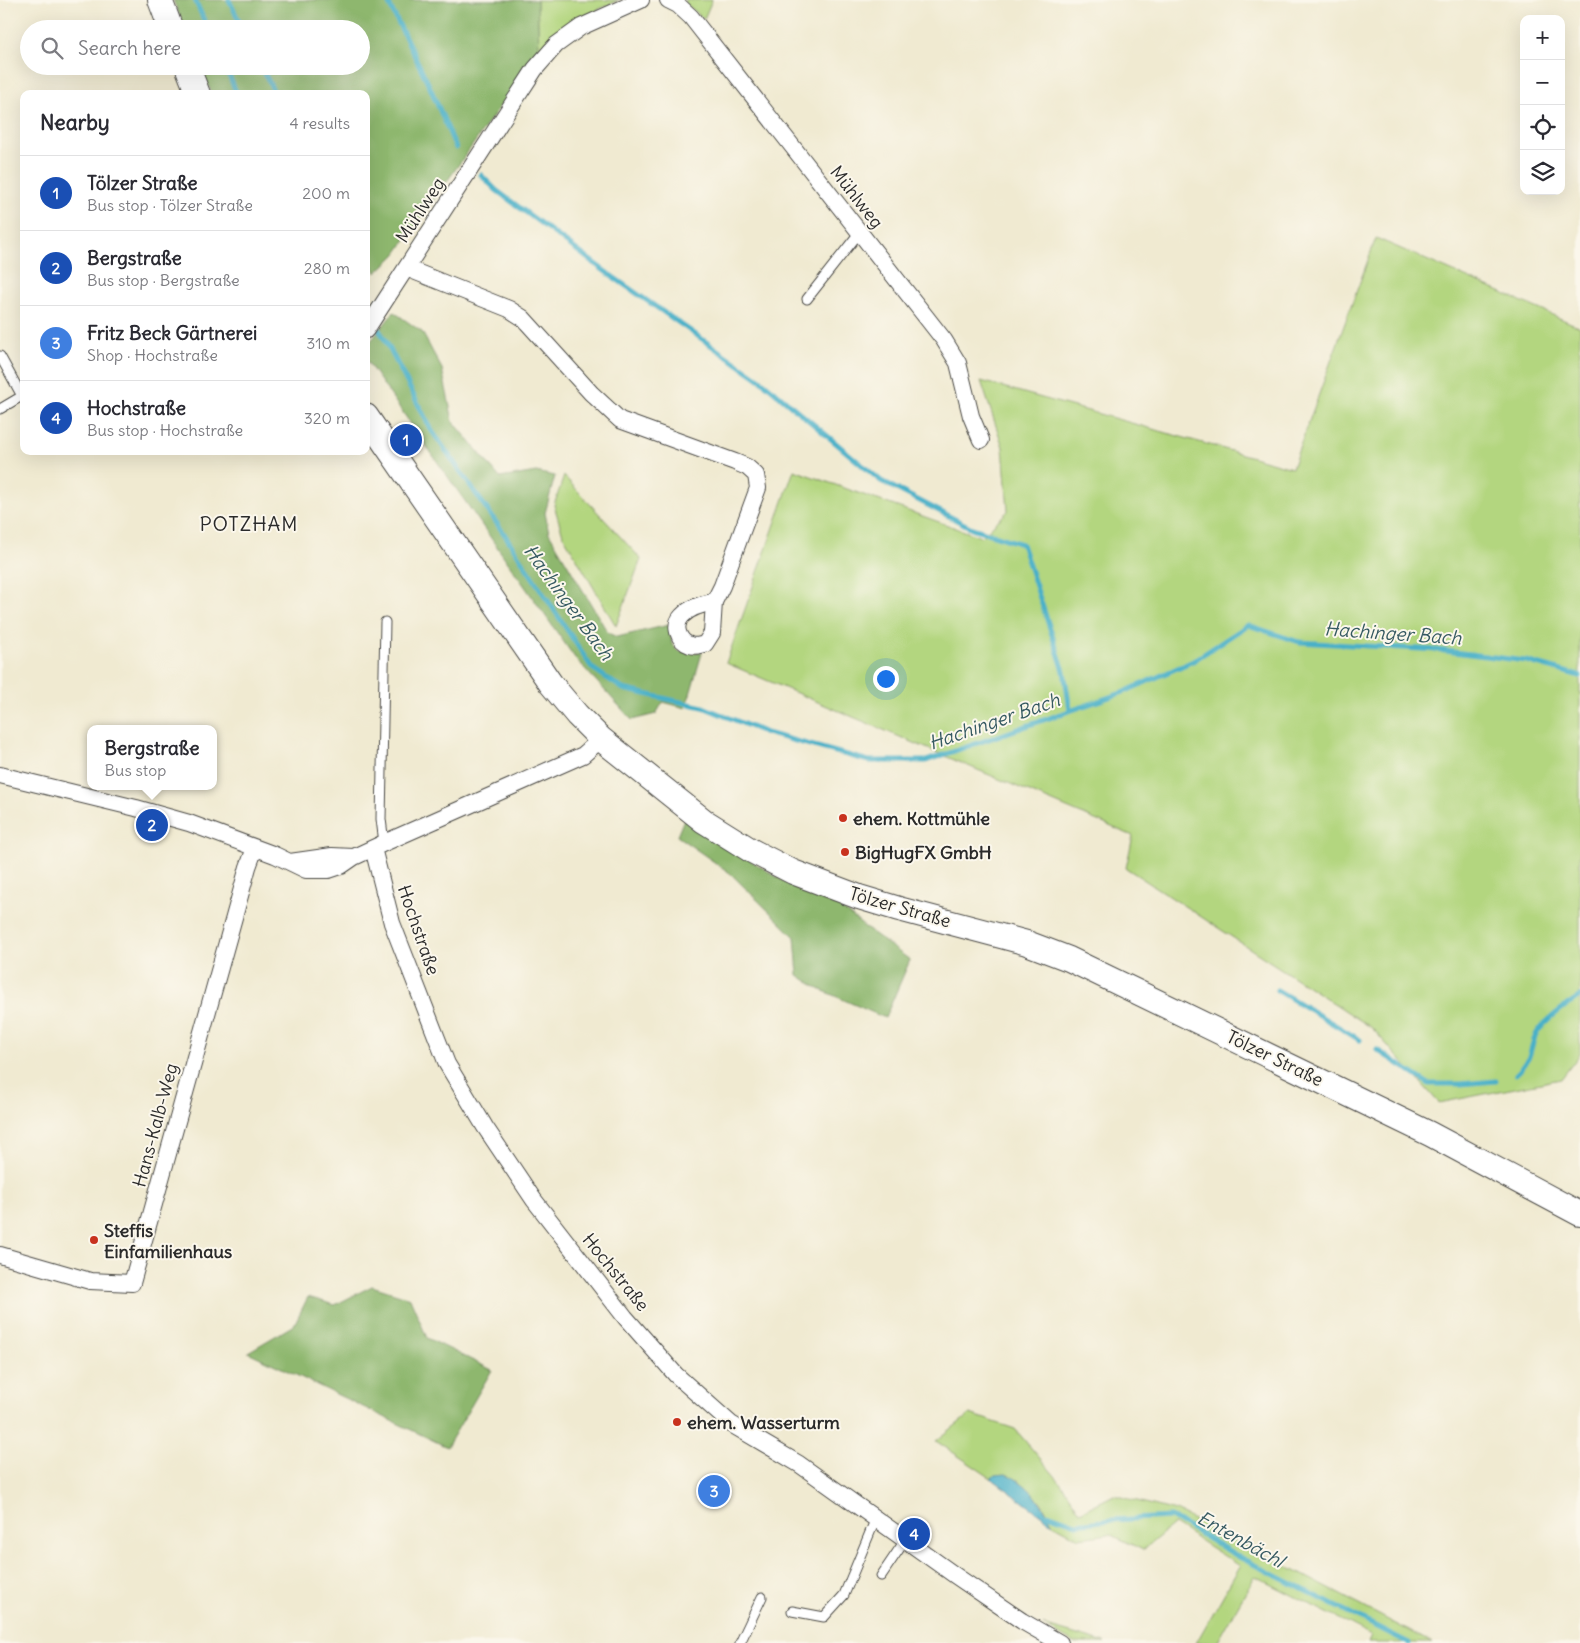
<!DOCTYPE html>
<html lang="en">
<head>
<meta charset="utf-8">
<style>
	:root { --surface:#fff; --page:#f2f2f3; --text:#2b2b33; --muted:#7c7c81; --line:#e1e1e2; --accent:#d93025 }
	body { margin:0; font-family:Delius,sans-serif; background:var(--page); color:var(--text) }
	.controls { position:absolute; right:15px; top:15px; display:grid; overflow:hidden; border-radius:10px; box-shadow:0 5px 20px #0002 }
	.controls button { width:45px; height:45px; display:grid; place-items:center; padding:0; border:0; border-bottom:1px solid var(--line); background:var(--surface); color:var(--text); font:25px sans-serif }
	.you { position:absolute; left:885px; top:678px; width:18px; height:18px; margin:-12px; border:4px solid #fff; border-radius:50%; background:#1a73e8; box-shadow:0 0 0 8px #1a73e833 }
	.badge { display:grid; place-items:center; width:32px; height:32px; border-radius:50%; background:var(--accent); color:#fff; font-size:16px; font-weight:700 }
	.pin { position:absolute; translate:-50% -50%; border:2px solid #fff; box-shadow:0 1px 5px #0006 }
	.popup { position:absolute; left:87px; top:725px; width:130px; height:65px; box-sizing:border-box; display:grid; place-content:center; border-radius:10px; background:var(--surface); filter:drop-shadow(0 1px 4px #0005); font-size:16px; white-space:nowrap; color:var(--muted) }
	.popup b { font-size:19px; color:var(--text) }
	.popup::after { content:''; position:absolute; left:50%; top:100%; margin-left:-10px; border:10px solid transparent; border-top-color:var(--surface) }
	.list { margin:0; padding:0; list-style:none }
	h2 { display:flex; justify-content:space-between; align-items:center; height:65px; margin:0; padding:0 20px; font-size:21px }
	h2 small { font-size:16px; font-weight:400; color:var(--muted) }
	.list li { display:grid; grid-template-columns:32px 1fr auto; gap:15px; align-items:center; box-sizing:border-box; height:75px; padding:0 20px; border-top:1px solid var(--line) }
	.list b { display:block; font-size:19px; white-space:nowrap }
	.list p { margin:0; font-size:16px; white-space:nowrap; color:var(--muted) }
	.list em { font-size:16px; font-style:normal; color:var(--muted) }
	.icon { flex:none; width:28px; height:28px; fill:none; stroke:currentColor; stroke-width:2; stroke-linecap:round; stroke-linejoin:round }
	.map { position:relative; flex:none; width:1580px; height:1643px; overflow:hidden }
	.search { position:absolute; background:var(--surface); box-shadow:0 5px 20px #0002; left:20px; top:20px; width:350px; height:55px; display:flex; align-items:center; gap:12px; box-sizing:border-box; padding:0 18px; border-radius:28px; color:var(--muted); font-size:19px }
	.panel { position:absolute; background:var(--surface); box-shadow:0 5px 20px #0002; left:20px; top:90px; width:350px; height:365px; border-radius:10px }
	.map>svg:first-child { display:block }
	.green { fill:#b3d67f; stroke:#6f8055 }
	.forest { fill:#8eb76e; stroke:#5c714c }
	.water { fill:#49b0c8; stroke:#3a6e7a }
	.lines { fill:none; stroke-linecap:round; stroke-linejoin:round }
	.stream { stroke:#49b0c8; stroke-width:5 }
	.lane-casing { stroke:#494844; stroke-width:11 }
	.street-casing { stroke:#494844; stroke-width:18 }
	.secondary-casing { stroke:#494844; stroke-width:26 }
	.lane { stroke:#fff; stroke-width:9 }
	.street { stroke:#fff; stroke-width:16 }
	.secondary { stroke:#fff; stroke-width:24 }
	.poi-dot { fill:#c8321e; stroke:#fbf7ec; stroke-width:2 }
	.labels { text-anchor:middle; dominant-baseline:central; stroke-width:4; stroke-linejoin:round; paint-order:stroke }
	.street-label { font-size:18px; fill:#2b2b2b; stroke:#fbf7ec }
	.poi-label { font-size:18px; font-weight:bold; fill:#2b2b2b; stroke:#fbf7ec; text-anchor:start }
	.water-label { font-size:19px; font-style:italic; fill:#365a62; stroke:#fbf7ec }
	.quarter-label { font-size:20px; letter-spacing:1px; fill:#2b2b2b; stroke:#fbf7ec }
</style>
</head>
<body>
<div class="map">
<svg width="1580" height="1643" viewBox="0 0 1580 1643">
	<rect width="100%" height="100%" fill="#fbf7ec"/>
	<filter id="ink" filterUnits="userSpaceOnUse"><feTurbulence type="fractalNoise" baseFrequency=".02" numOctaves="2"/><feDisplacementMap in="SourceGraphic" scale="10" xChannelSelector="R" yChannelSelector="G"/><feConvolveMatrix kernelMatrix="1 2 1 2 8 2 1 2 1" color-interpolation-filters="sRGB"/></filter>
	<filter id="wash" filterUnits="userSpaceOnUse"><feTurbulence type="fractalNoise" baseFrequency=".0096" numOctaves="4" result="noise"/><feDisplacementMap in="SourceGraphic" scale="20" xChannelSelector="R" yChannelSelector="G"/><feGaussianBlur stdDeviation="1.12" result="paint"/><feColorMatrix in="noise" values="0 0 0 0 0 0 0 0 0 0 0 0 0 0 0 0 0 1.4 0 .05"/><feComposite in="paint" operator="in"/></filter>
	<g filter="url(#wash)">
		<rect width="100%" height="100%" fill="#f0ead1"/>
		<path class="green" d="M537 0H619C586 15 565 24 539 51Z
			M685 0H712L704 19 686 4Z
			M1376 238 1580 327V1054L1561 1079 1439 1103 1372 1028 1126 868 1133 836 726 663 794 470 981 537 1008 511 1003 447 981 381 1292 468Z
			M564 476 641 559 616 626 563 535 554 505Z
			M970 1414 1015 1429 1061 1483 1080 1512 1114 1495 1176 1511 1261 1553 1432 1643H1369L1372 1636 1255 1576 1217 1643H1196L1240 1566 1174 1524 1143 1550 1110 1534 1079 1538 1053 1524 1041 1502 1019 1480 996 1475 991 1478 936 1441Z
			M1043 1625 1105 1643H1074Z"/>
		<path class="forest" d="M173 0H537L539 51 395 255 376 273 366 249V94H212L200 66H361V29H185Z
			M394 312 422 332 442 369 453 421 500 478 536 472 555 476 545 513 549 533 608 633 617 637 669 625 672 645 679 651 702 653 686 708 663 702 656 714 632 720 575 658 366 360V347Z
			M684 819 790 885 837 905 871 932 910 960 885 1018 819 989 798 975 795 937 730 873 677 836Z
			M372 1286 410 1298 427 1338 492 1370 447 1447 248 1352 294 1325 308 1297 335 1305Z"/>
		<path class="water" d="M1006 1474C1030 1484 1041 1502 1053 1524L991 1478 995 1475Z"/>
		<g class="lines">
			<path class="stream" d="M195 0 208 29
				M229 0 243 29
				M387 0 429 85 456 148
				M225 66 237 94
				M261 66 275 94
				M481 175 496 190 606 272 762 381 881 481 972 528 1022 544 1064 671 1070 710
				M366 311 383 336 432 431 505 535 592 668 623 689 703 707 766 733 869 761H926L1124 692 1193 661 1248 625 1299 642 1437 650 1526 661 1580 676
				M1277 990 1360 1040
				M1377 1050 1429 1084H1460L1496 1081
				M1516 1074C1534 1058 1528 1050 1537 1033 1544 1021 1569 1003 1580 996
				M1048 1514 1076 1524 1112 1520 1171 1517 1241 1558 1409 1643"/>
		</g>
	</g>
	<g filter="url(#ink)">
		<g class="lines">
			<defs>
				<path id="lane" d="M807 299 859 233
					M0 356 22 396 0 409
					M384 843 381 819 385 622
					M881 1576 906 1539
					M792 1611 824 1617 844 1595 876 1518
					M740 1643 762 1597"/>
				<path id="street" d="M668 0 678 5 691 17 944 340 958 363 971 416 981 440
					M406 268 509 309 523 318 591 393 620 420 735 462 747 467 756 475 758 488 722 586 714 602 712 633 705 644C700 645 695 647 690 645 678 641 673 625 682 616 690 607 702 604 714 602
					M366 330 535 69 556 45 581 27 641 0
					M0 775 136 808 189 823 275 855 306 870H329L341 866 354 857 384 843 583 755 601 739
					M373 848 392 923 447 1064 485 1127 534 1200 625 1317 676 1375 731 1424 799 1464 956 1576 1022 1621 1060 1643
					M290 862 332 856 354 857
					M0 1255 90 1281 132 1283 248 867 255 848"/>
				<path id="secondary" d="M160 0 171 29
					M187 66 198 94
					M366 416 551 684 577 715 601 739 704 821 752 851 793 872 859 897 899 909 1027 943 1069 959 1430 1134 1580 1214"/>
			</defs>
			<use href="#lane" class="lane-casing"/>
			<use href="#street" class="street-casing"/>
			<use href="#secondary" class="secondary-casing"/>
			<use href="#lane" class="lane"/>
			<use href="#street" class="street"/>
			<use href="#secondary" class="secondary"/>
		</g>
	</g>
	<g class="poi-dot">
		<circle cx="843" cy="818" r="5"/>
		<circle cx="845" cy="852" r="5"/>
		<circle cx="94" cy="1240" r="5"/>
		<circle cx="677" cy="1422" r="5"/>
	</g>
	<g class="labels">
		<g class="street-label">
			<text transform="translate(857 197) rotate(52)">Mühlweg</text>
			<text transform="translate(420 210) rotate(-57)">Mühlweg</text>
			<text transform="translate(900 907) rotate(16)">Tölzer Straße</text>
			<text transform="translate(419 930) rotate(71)">Hochstraße</text>
			<text transform="translate(1275 1058) rotate(26)">Tölzer Straße</text>
			<text transform="translate(155 1125) rotate(-75)">Hans-Kalb-Weg</text>
			<text transform="translate(616 1272) rotate(51)">Hochstraße</text>
		</g>
		<g class="poi-label">
			<text x="853" y="818">ehem. Kottmühle</text>
			<text x="855" y="852">BigHugFX GmbH</text>
			<text x="104" y="1230">Steffis<tspan x="104" dy="21">Einfamilienhaus</tspan></text>
			<text x="687" y="1422">ehem. Wasserturm</text>
		</g>
		<g class="water-label">
			<text transform="translate(569 602) rotate(54)">Hachinger Bach</text>
			<text transform="translate(1393 633) rotate(4)">Hachinger Bach</text>
			<text transform="translate(994 721) rotate(-19)">Hachinger Bach</text>
			<text transform="translate(1241 1539) rotate(29)">Entenbächl</text>
		</g>
		<g class="quarter-label">
			<text x="249" y="523">POTZHAM</text>
		</g>
	</g>
</svg>
<div class="controls">
<button>+</button>
<button>−</button>
<button><svg class="icon" aria-label="locate" viewBox="0 0 24 24"><circle cx="12" cy="12" r="6"/><path d="M12 2v4M12 18v4M2 12h4M18 12h4"/></svg></button>
<button><svg class="icon" aria-label="layers" viewBox="0 0 24 24"><path d="M12 4l9 5-9 5-9-5zM3 14l9 5 9-5"/></svg></button>
</div>
<div class="you"></div>
<div class="pin badge" style="left:406px;top:440px;background:#1a4fb4">1</div>
<div class="pin badge" style="left:152px;top:825px;background:#1a4fb4">2</div>
<div class="popup"><b>Bergstraße</b>Bus stop</div>
<div class="pin badge" style="left:714px;top:1491px;background:#3f7fe0">3</div>
<div class="pin badge" style="left:914px;top:1534px;background:#1a4fb4">4</div>
<div class="search"><svg class="icon" aria-label="search" viewBox="0 0 24 24"><circle cx="10" cy="10" r="6"/><path d="M15 15l6 6"/></svg>Search here</div>
<section class="panel">
<h2>Nearby<small>4 results</small></h2>
<ul class="list">
<li><span class="badge" style="background:#1a4fb4">1</span><div><b>Tölzer Straße</b><p>Bus stop · Tölzer Straße</p></div><em>200 m</em></li>
<li><span class="badge" style="background:#1a4fb4">2</span><div><b>Bergstraße</b><p>Bus stop · Bergstraße</p></div><em>280 m</em></li>
<li><span class="badge" style="background:#3f7fe0">3</span><div><b>Fritz Beck Gärtnerei</b><p>Shop · Hochstraße</p></div><em>310 m</em></li>
<li><span class="badge" style="background:#1a4fb4">4</span><div><b>Hochstraße</b><p>Bus stop · Hochstraße</p></div><em>320 m</em></li>
</ul>
</section>
</div>
</body>
</html>
